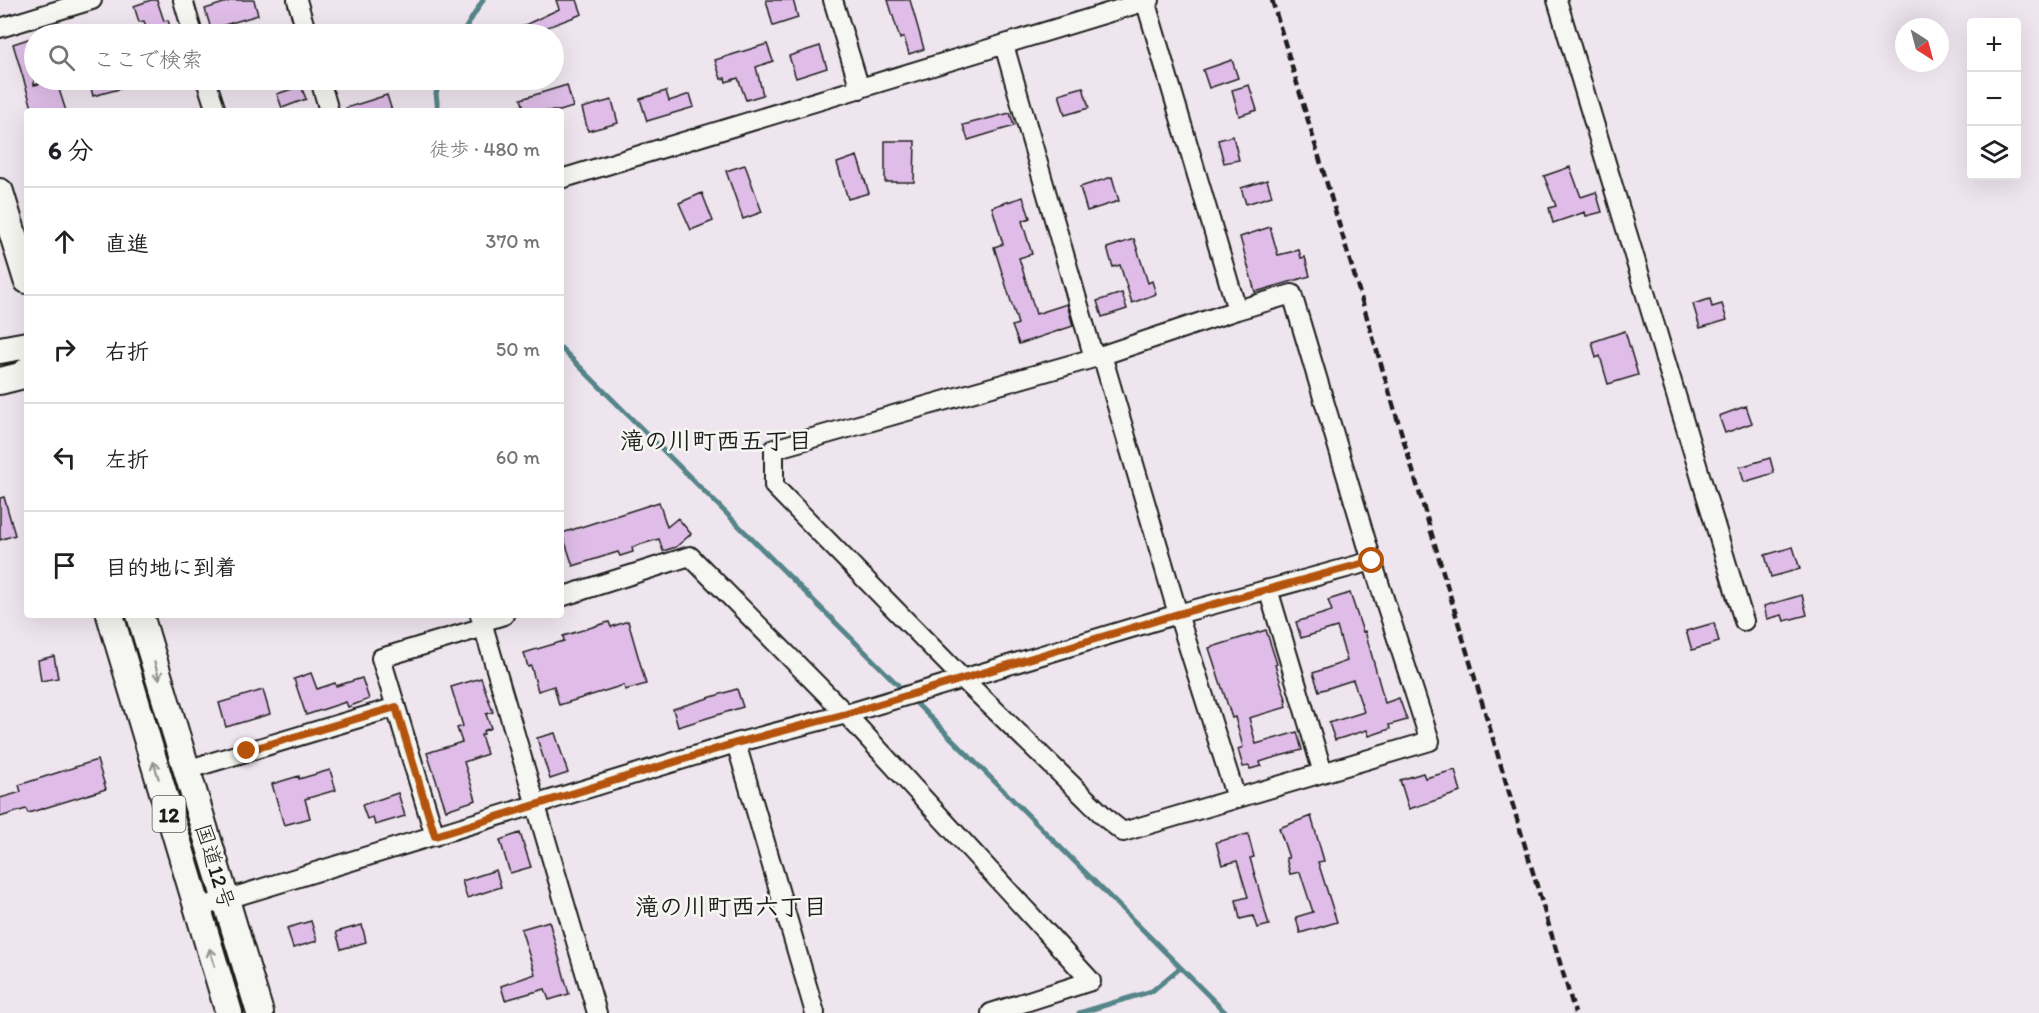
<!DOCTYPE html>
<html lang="ja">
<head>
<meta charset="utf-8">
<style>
	:root { --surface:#fff; --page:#f2f2f2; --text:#202124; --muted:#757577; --line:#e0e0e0 }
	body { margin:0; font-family:Itim,"Klee One",sans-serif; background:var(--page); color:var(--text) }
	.controls { position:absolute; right:18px; top:18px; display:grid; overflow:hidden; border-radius:6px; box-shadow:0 6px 24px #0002 }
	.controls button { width:54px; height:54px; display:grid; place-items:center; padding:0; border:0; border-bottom:2px solid var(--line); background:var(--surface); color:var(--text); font:30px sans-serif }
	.compass { position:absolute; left:1895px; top:18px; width:54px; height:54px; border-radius:50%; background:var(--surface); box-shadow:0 6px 24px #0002; rotate:144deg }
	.stop { position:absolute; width:18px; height:18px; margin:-14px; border:4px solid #b45309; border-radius:50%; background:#fff }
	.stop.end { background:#b45309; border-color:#fff; box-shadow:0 2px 6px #0008 }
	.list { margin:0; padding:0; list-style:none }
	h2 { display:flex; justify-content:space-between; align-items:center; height:78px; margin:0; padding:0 24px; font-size:26px }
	h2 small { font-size:20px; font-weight:400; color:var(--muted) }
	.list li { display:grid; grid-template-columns:39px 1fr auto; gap:18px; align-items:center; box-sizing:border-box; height:108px; padding:0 24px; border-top:2px solid var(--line) }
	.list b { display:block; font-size:22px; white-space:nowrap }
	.list em { font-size:20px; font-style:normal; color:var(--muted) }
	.icon { flex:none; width:33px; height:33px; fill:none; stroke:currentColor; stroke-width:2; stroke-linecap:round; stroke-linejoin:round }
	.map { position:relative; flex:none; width:2039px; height:1013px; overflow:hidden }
	.search { position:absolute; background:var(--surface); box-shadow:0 6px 24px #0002; left:24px; top:24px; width:540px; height:66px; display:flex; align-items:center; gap:15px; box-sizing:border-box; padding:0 21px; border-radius:33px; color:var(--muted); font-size:22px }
	.panel { position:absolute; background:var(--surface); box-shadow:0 6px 24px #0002; left:24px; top:108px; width:540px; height:510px; border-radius:6px }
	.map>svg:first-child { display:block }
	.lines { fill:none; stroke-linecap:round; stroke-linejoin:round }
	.stream { stroke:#548589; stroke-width:5 }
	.building { fill:#dfbde8; stroke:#1c1c1c; stroke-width:1.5 }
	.minor-casing { stroke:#1c1c1c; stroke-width:22 }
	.highway-casing { stroke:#1c1c1c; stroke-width:30 }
	.minor { stroke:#f6f6f2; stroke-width:18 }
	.highway { stroke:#f6f6f2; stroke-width:26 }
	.rail { stroke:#1c1c1c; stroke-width:4.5; stroke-dasharray:9 4.5; stroke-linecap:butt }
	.oneway { stroke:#949492 }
	.route { stroke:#b45309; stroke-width:8 }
	.labels { text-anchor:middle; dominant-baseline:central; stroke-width:5; stroke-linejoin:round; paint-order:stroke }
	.shield { fill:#f6f6f2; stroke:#5d5d5c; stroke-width:1.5 }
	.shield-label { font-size:21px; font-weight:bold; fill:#1c1c1c }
	.street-label { font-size:22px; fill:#1c1c1c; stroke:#f6f6f2 }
	.neighbourhood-label { font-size:24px; font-weight:bold; fill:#1c1c1c; stroke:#f6f6f2 }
</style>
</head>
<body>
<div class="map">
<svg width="2039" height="1013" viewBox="0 0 2039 1013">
	<rect width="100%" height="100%" fill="#efe5ef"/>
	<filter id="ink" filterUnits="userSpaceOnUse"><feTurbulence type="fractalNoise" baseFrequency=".0167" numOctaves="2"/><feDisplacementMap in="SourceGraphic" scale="12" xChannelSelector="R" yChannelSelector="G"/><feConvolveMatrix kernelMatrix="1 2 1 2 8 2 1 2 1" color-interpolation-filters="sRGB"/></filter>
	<g filter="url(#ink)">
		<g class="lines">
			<path class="stream" d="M462 34 483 0
				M438 111 436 93 442 80
				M561 348 904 691
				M911 698 1226 1013
				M1079 1013 1152 991 1180 968"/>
		</g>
		<path class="building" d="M151 0H157L164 21 168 20 172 34H131L130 30 146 26 144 21 139 22 134 6Z
			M233 0H254L258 15 211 29 205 9Z
			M556 0H577L582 14 545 28 549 34H506L559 9Z
			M766 0H793L798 18 773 26Z
			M888 0H910L924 49 909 54 904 37 900 39Z
			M34 37V85L56 80 66 111H33L13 44Z
			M767 44 773 61 756 67 763 95 746 100 738 78 726 82 725 78 721 79 715 60Z
			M820 46 827 68 796 78 789 56Z
			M1232 60 1238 78 1209 88 1203 70Z
			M89 80H137L138 84 93 96Z
			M567 85 573 107 560 111H525L521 99Z
			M1249 85 1257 110 1239 116 1232 90Z
			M301 86 306 99 282 108 277 94Z
			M1083 87 1089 108 1065 115 1059 94Z
			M666 91 669 101 690 94 694 107 647 121 640 99Z
			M387 95 392 111H346V108Z
			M612 100 618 123 588 131 582 108Z
			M1010 113 1014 126 968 140 963 125Z
			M1233 136 1239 160 1224 163 1218 140Z
			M885 141H915L914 182H885Z
			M857 156 869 193 848 199 837 163Z
			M745 165 762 212 743 219 726 171Z
			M1570 167 1581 197 1596 192 1602 212 1586 216 1585 212 1553 223 1549 208 1556 206 1544 176Z
			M1112 177 1119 201 1087 211 1080 187Z
			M1267 180 1272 196 1246 204 1241 188Z
			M702 193 713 221 691 230 679 203Z
			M1023 197 1030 218 1022 221 1032 254 1019 258 1036 314 1067 304 1073 326 1019 344 1012 326 1018 324 994 247 1003 244 992 207Z
			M1270 227 1278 255 1299 250 1301 258 1305 257 1310 276 1255 292 1240 237Z
			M1134 239 1148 283 1152 281 1156 294 1132 303 1120 265 1113 267 1107 248Z
			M1122 293 1127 309 1102 317 1097 301Z
			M1710 299 1712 307 1722 304 1727 320 1700 328 1693 304Z
			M1625 331 1638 375 1608 384 1600 356 1596 358 1592 342Z
			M1746 406 1752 423 1725 433 1719 416Z
			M1770 458 1774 473 1744 482 1740 467Z
			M4 497 15 535 0 540V498Z
			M659 502 667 527 678 518 691 534 676 547 663 551 659 539 632 547 633 552 620 556 618 552 573 566 562 533Z
			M1793 547 1800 569 1771 577 1765 555Z
			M1350 593 1363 632 1365 631 1385 703 1399 698 1407 720 1389 725 1390 729 1369 736 1367 730 1335 740 1329 723 1364 712 1353 680 1319 691 1313 673 1347 661 1337 627 1301 638 1296 622 1332 611 1328 600Z
			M1802 595 1807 615 1784 621 1782 615 1767 619 1764 606Z
			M628 621 646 684 625 690 624 685 559 705 554 686 538 691 531 666 528 667 524 653 564 641 563 636 609 622 611 627Z
			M1714 623 1719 642 1692 650 1686 631Z
			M1266 630 1277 664 1275 665 1286 699H1285L1287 707 1249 718 1256 744 1297 732 1302 750 1269 759 1260 762 1261 766 1250 769 1249 766 1243 767 1238 749 1243 747 1235 717 1232 718 1209 648Z
			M54 656 58 678 41 681 38 660Z
			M311 673 317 689 335 683 336 686 362 678 369 699 348 707 346 702 306 715 294 679Z
			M481 678 493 712 486 714 491 728 483 731 484 734 481 735 487 754 464 762 476 800 446 810 427 753 462 742 457 728 463 726 451 687Z
			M737 689 743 707 678 727 673 709Z
			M263 690 270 714 226 727 219 703Z
			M555 733 568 773 550 779 537 738Z
			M97 760 106 789 28 813 26 809 0 817V798L21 792 19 785Z
			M330 770 336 790 305 799 310 818 284 825 272 784 299 776V779Z
			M1455 770 1461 792 1409 809 1400 780 1423 773 1425 778Z
			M398 793 405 816 375 825 373 817 367 819 362 805Z
			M1311 816 1324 861 1318 862 1337 922 1300 933 1296 917 1313 912 1300 872 1290 874 1286 858H1289L1279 828Z
			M520 833 531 867 510 873 500 840Z
			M1248 834 1254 857 1250 858 1269 925 1257 928 1253 916 1240 919 1236 900 1248 897 1237 861 1222 865 1216 842Z
			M496 870 501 887 467 898 462 881Z
			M311 921 317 941 293 948 287 928Z
			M549 921 569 994 549 1000 545 989 505 1000 501 986 535 974 521 929Z
			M362 925 366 942 341 949 336 932Z"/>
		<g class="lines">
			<defs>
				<path id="minor" d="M183 0 193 34
					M297 0 307 34
					M833 0 860 89
					M1145 0 1237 310
					M1557 0 1744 621
					M0 28 92 0
					M1004 45 1094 358
					M206 80 216 111
					M320 80 329 111
					M561 179 1150 0
					M1292 294 1372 561 1430 741 1123 832 1108 820 963 679 774 486V449L1094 358 1237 310Z
					M1102 355 1178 614 1236 798
					M1268 589 1323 773
					M561 597 690 556 846 714 1091 981 991 1013
					M480 615 597 1013
					M482 622 504 615
					M736 743 815 1013
					M186 770 396 707
					M435 836 381 658 484 627
					M198 908 736 743 846 714 1178 614 1372 561"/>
				<path id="highway" d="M0 192 27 280
					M0 350 27 345
					M0 381 24 375 27 371
					M110 615 229 1013
					M140 615 260 1013"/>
			</defs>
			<use href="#minor" class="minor-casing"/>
			<use href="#highway" class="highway-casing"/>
			<use href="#minor" class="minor"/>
			<use href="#highway" class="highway"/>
			<path class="rail" d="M1272 0 1575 1013"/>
		</g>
		<defs><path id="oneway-shaft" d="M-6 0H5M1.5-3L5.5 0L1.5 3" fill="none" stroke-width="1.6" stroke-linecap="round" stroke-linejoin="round" transform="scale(1.5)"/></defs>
		<g class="oneway">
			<use href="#oneway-shaft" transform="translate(157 671) rotate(74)"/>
			<use href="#oneway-shaft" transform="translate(156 770) rotate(-107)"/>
			<use href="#oneway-shaft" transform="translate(212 957) rotate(-107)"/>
		</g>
	</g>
	<g class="lines" filter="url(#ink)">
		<path class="route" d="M247 751 396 707 435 836 736 743 846 714 1178 614 1372 561"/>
	</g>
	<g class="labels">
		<rect class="shield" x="152.5" y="796" width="33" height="36" rx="4.5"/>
		<g class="shield-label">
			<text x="169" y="814">12</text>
		</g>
		<g class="street-label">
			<text transform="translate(215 866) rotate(73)">国道12号</text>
		</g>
		<g class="neighbourhood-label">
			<text x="716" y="440">滝の川町西五丁目</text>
			<text x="731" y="906">滝の川町西六丁目</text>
		</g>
	</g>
</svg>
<div class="controls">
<button>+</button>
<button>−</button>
<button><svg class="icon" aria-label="layers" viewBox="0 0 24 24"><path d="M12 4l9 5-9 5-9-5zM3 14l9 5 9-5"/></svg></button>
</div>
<svg class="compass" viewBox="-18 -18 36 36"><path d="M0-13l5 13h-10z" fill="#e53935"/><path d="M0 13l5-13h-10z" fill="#757577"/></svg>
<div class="stop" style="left:1372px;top:561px"></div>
<div class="stop end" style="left:247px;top:751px"></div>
<div class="search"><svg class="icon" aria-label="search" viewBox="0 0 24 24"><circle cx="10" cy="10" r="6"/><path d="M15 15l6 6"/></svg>ここで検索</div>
<section class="panel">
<h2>6 分<small>徒歩 · 480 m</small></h2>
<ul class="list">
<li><svg class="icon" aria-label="ahead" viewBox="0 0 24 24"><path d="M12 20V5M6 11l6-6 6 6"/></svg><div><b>直進</b></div><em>370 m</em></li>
<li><svg class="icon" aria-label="right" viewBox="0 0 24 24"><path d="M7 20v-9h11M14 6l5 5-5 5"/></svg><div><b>右折</b></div><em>50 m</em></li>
<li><svg class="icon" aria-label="left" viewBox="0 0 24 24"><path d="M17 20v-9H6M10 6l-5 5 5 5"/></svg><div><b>左折</b></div><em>60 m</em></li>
<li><svg class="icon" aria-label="arrive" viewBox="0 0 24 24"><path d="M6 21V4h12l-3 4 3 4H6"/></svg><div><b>目的地に到着</b></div></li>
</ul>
</section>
</div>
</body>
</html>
